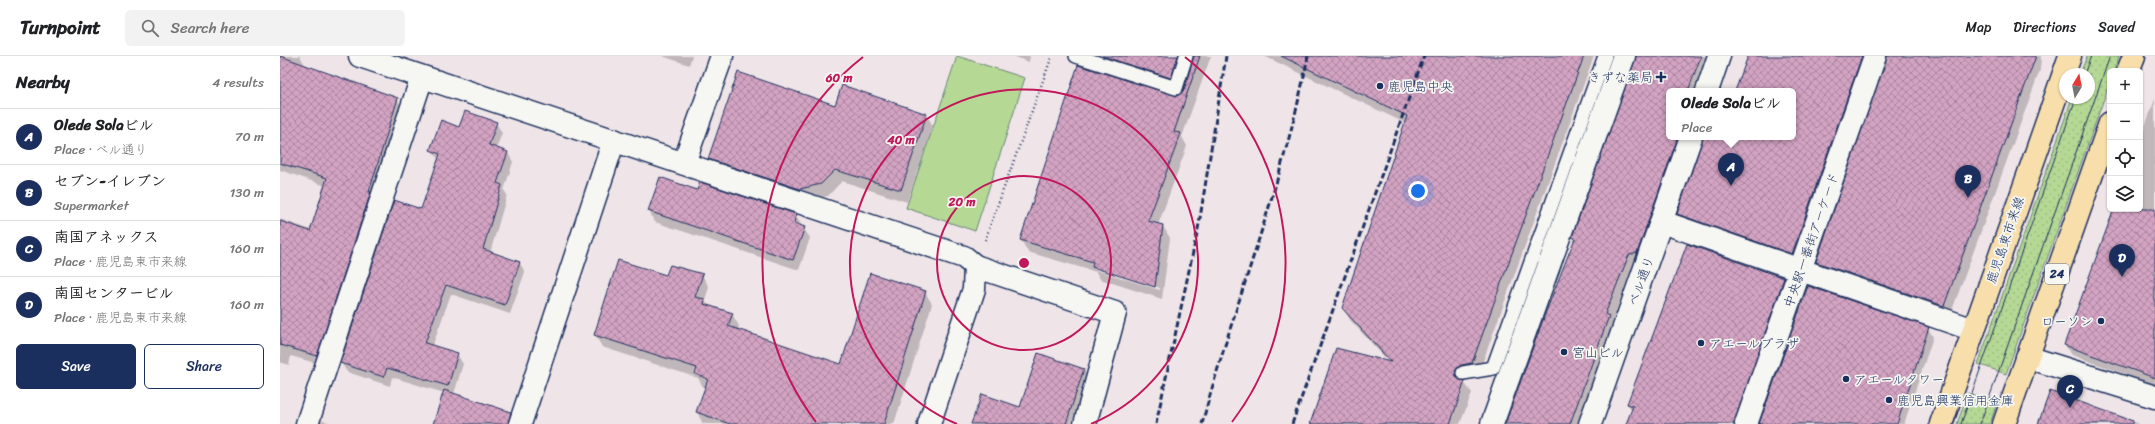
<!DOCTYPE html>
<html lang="en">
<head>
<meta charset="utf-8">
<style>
	:root { --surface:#fff; --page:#f2f2f2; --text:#202124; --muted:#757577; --line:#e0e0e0; --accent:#1b2f5e }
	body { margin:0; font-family:Sriracha,"Klee One",sans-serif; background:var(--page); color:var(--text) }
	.controls { position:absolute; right:12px; top:12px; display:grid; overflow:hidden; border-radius:6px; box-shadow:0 1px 3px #0004 }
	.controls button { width:36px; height:36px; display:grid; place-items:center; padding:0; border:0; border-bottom:1px solid var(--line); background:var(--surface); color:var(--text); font:20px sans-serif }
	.compass { position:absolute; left:1779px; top:12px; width:36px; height:36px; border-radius:50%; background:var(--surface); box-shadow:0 1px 3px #0004; rotate:10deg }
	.you { position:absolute; left:1138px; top:135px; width:14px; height:14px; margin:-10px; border:3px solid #fff; border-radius:50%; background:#1a73e8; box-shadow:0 0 0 6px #1a73e833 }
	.badge { display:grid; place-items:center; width:26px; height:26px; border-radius:50%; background:var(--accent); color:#fff; font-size:13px; font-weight:700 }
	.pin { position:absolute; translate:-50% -33px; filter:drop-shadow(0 1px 2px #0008) }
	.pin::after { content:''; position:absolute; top:21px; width:14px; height:12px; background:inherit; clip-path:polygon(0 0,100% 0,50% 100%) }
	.popup { position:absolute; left:1386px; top:32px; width:130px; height:52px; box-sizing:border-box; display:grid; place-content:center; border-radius:6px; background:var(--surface); filter:drop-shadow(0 1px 3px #0005); font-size:13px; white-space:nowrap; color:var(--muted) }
	.popup b { font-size:15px; color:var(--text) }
	.popup::after { content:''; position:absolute; left:50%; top:100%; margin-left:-8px; border:8px solid transparent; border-top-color:var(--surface) }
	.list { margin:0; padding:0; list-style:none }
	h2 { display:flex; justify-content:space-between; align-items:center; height:52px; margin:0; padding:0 16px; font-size:17px }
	h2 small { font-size:13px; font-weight:400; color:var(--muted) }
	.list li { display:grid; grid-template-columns:26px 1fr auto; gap:12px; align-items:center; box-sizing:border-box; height:56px; padding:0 16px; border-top:1px solid var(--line) }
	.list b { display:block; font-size:15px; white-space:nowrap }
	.list p { margin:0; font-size:13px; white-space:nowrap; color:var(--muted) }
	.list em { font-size:13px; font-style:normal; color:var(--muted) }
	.actions { display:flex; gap:8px; padding:12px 16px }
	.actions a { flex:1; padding:9px 0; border:1px solid var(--accent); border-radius:6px; text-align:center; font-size:14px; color:var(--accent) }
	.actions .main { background:var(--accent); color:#fff }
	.icon { flex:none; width:22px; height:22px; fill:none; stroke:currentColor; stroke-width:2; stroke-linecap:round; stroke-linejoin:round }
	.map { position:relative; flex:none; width:1875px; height:368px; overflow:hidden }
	header { display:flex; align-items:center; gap:24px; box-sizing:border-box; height:56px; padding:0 20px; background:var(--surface); border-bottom:1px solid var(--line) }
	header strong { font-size:19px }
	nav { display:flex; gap:22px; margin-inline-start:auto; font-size:14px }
	.search { width:280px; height:36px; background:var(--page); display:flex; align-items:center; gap:10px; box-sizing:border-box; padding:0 14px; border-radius:6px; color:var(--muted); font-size:15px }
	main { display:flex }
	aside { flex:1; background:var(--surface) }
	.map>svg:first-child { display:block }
	.grass { fill:url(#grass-dots); stroke:#688479 }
	.park { fill:#b5d994; stroke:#688479 }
	.shadow { fill:#0003; fill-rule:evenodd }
	.building { fill:url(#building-cross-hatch); stroke:#1b2f5e }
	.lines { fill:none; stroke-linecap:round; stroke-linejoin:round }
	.lane-casing { stroke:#1b2f5e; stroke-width:16 }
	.street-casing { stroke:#1b2f5e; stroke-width:25 }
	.secondary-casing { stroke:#1b2f5e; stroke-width:25 }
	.primary-casing { stroke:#1b2f5e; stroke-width:25 }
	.path { stroke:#1b2f5e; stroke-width:2.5; stroke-dasharray:1 3; stroke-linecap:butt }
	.lane { stroke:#f6f6f2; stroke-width:13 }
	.street { stroke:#f6f6f2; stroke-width:22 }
	.secondary { stroke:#f6f6f2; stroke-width:22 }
	.primary { stroke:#f8deab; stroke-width:22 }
	.tram { stroke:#1b2f5e; stroke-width:1 }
	.rail { stroke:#1b2f5e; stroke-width:3; stroke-dasharray:6 3; stroke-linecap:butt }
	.ring { fill:none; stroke:#c2185b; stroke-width:2 }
	.poi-dot { fill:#1b2f5e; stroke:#f6f6f2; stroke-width:1.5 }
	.labels { text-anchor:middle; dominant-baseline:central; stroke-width:3.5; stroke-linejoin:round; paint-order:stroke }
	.shield { fill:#f6f6f2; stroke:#5d6b8a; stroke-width:1 }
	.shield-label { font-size:12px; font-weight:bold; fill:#1b2f5e }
	.poi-label { font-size:13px; fill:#1b2f5e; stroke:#f6f6f2; text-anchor:start }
	.street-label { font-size:13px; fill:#1b2f5e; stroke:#f6f6f2 }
	.centre { fill:#c2185b; stroke:#f6f6f2; stroke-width:2 }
	.ring-label { font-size:12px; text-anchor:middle; font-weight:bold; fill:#c2185b; stroke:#f6f6f2; stroke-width:3.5; stroke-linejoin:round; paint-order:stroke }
</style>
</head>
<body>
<header>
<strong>Turnpoint</strong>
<div class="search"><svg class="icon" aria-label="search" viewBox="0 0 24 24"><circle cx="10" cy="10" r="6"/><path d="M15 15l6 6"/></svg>Search here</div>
<nav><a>Map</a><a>Directions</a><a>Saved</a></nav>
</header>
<main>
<aside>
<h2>Nearby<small>4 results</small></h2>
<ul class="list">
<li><span class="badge">A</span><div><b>Olede Solaビル</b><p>Place · ベル通り</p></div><em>70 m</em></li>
<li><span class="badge">B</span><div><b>セブン-イレブン</b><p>Supermarket</p></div><em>130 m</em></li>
<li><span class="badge">C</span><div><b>南国アネックス</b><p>Place · 鹿児島東市来線</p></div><em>160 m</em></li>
<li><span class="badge">D</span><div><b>南国センタービル</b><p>Place · 鹿児島東市来線</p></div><em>160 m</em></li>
</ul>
<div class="actions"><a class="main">Save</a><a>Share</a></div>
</aside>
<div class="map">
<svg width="1875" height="368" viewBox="0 0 1875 368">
	<defs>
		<pattern id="grass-dots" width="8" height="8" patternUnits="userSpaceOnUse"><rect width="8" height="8" fill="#b5d994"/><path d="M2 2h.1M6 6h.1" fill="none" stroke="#9bbb82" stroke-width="1.8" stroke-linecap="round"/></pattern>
		<pattern id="building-cross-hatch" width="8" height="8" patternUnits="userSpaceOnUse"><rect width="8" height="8" fill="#d3a3c2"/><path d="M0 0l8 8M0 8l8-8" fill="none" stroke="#aa85a1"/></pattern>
	</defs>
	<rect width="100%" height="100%" fill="#efe5e8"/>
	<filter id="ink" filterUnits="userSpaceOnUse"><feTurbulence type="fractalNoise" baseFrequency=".025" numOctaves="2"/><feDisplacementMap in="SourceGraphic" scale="8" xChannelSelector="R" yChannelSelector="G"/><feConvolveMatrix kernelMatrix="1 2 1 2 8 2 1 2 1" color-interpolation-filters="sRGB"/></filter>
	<g filter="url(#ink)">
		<path class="grass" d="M1807 0H1839L1834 15H1830V26L1726 318 1698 308 1792 42H1809V18H1800Z
			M1688 337 1717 347 1710 368H1677Z"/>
		<path class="park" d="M677 0 745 22 695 175 626 152Z"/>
		<path class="shadow" d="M0 0H20L25 9 117 43 123 53 42 309 11 300 9 309 0 306V163L31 174 46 130 0 114Z
			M382 0H412L409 9Z
			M733 0H750L749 6Z
			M807 0H931L902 81 907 90 878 169 883 170 890 182 882 243 820 223 816 216 748 196 741 184 905 35 914 4H911L897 33ZM816 211 880 232V234L816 214Z
			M984 0H1314L1198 319 1188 321 1183 325 1192 337 1180 368H1031L1109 306 1070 264 1063 252 1125 67Z
			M1356 0H1430L1417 35H1389V81H1400L1332 266 1334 271 1300 368H1226L1295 184 1293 181Z
			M1469 0H1596L1518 208 1415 172 1409 162 1439 81H1513V35H1456Z
			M1608 0H1761L1760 14 1670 260 1543 216 1537 206Z
			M1875 43V329L1792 299 1785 289 1835 153H1860V84Z
			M556 51 646 58 653 70 627 146 562 125 548 140 527 144 436 114 429 103Z
			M216 67 222 77 216 93 228 97 233 106 224 134 227 139 210 197 239 206 245 216 230 258 171 238 152 291 177 298 183 308 174 338 221 368H154L164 337 112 321 110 330 67 316 61 307 142 154 159 104 152 94 180 72Z
			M418 135 515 159 530 182 519 214 375 166 369 155Z
			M422 219 429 231 425 244 429 251 452 258 459 270 458 275 561 310 645 236 652 248 614 368H423L417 356 426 332 423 331 418 322 322 291 315 279 387 221Z
			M1503 222 1508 230 1460 368H1347L1352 355 1348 348Z
			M1648 272 1653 281 1624 368H1480Z
			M804 314 808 322 791 368H693L741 352Z
			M1770 336 1860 368H1759Z
			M42 364 53 368H41Z"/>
		<path class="building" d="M0 0 118 42 89 136H91L37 300 0 289V165L30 175 47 122 0 107Z
			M822 0H898L891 22Z
			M914 0H920L894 76 901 77 868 165 883 169 875 231 812 211 813 206 740 184 798 9 897 40 904 34Z
			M1001 0H1304L1192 307 1181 309 1175 315 1177 322 1185 325 1170 368H1030L1056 292 1111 306 1062 252 1127 60Z
			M1356 0H1421L1408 35H1389V81H1398L1357 197 1349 199 1325 258 1329 260 1290 368H1225L1267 253 1295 182 1292 181Z
			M1468 0H1582L1512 198 1397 158 1423 81H1513V35H1455Z
			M1607 0H1756L1664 250 1536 206Z
			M458 16 555 49 562 29 647 58 621 134 555 114 541 128 520 133 428 103Z
			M185 55 217 66 209 89 228 96 217 127 222 129 203 193 240 206 225 249 166 229 145 287 178 297 168 330 107 312 104 321 60 307 114 144 141 153 160 98 150 94 161 64 179 71Z
			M380 121 417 134 420 126 516 158 514 167 525 171 513 204 368 155Z
			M1834 153H1875V322L1784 289Z
			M1407 188 1504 222 1454 368H1346L1353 350 1347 348Z
			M338 204 386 219 390 209 423 218 415 241 425 243 424 248 453 257 448 270 561 308 590 217 646 235 604 368H450L416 356 428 323 415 318 417 312 314 279Z
			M1528 230 1649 271 1617 368H1479Z
			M758 297 804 313 786 368H691L702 338 740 351Z
			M164 334 231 356 228 368H153Z
			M1770 335 1853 365V368H1758Z"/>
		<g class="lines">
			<defs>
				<path id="lane" d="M796 0 896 32 906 0
					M1183 317 1213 312 1325 0"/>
				<path id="street" d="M1427 35 1439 0
					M1382 166 1694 274
					M695 210 835 257 805 368
					M1747 301 1875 341
					M27 368 142 21
					M240 368 334 84
					M1212 368 1344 0
					M1310 368 1411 81
					M1466 368 1595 0"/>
				<path id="secondary" d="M80 0 684 201 695 210 694 233 649 368
					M404 107 442 0"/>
				<path id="primary" d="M1848 15 1854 0
					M1661 368 1790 0
					M1724 368 1830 67"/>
			</defs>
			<use href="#lane" class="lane-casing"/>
			<use href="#street" class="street-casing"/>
			<use href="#secondary" class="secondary-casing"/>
			<use href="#primary" class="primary-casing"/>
			<path class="path" d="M705 184 772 0"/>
			<use href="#lane" class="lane"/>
			<use href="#street" class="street"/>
			<use href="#secondary" class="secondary"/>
			<use href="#primary" class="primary"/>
			<path class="tram" d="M1804 18 1811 0
				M1681 368 1796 42
				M1700 368 1830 0"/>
			<path class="rail" d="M876 368 919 168 946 0
				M922 368C955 245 1004 125 1028 0
				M1012 368 1144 0"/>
		</g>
	</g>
	<g class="ring">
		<circle cx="744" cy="207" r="87"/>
		<path d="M677 368A174 174 0 1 1 811 368"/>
		<path d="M536 366A262 262 0 0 1 583 1M905 1A262 262 0 0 1 952 366"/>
	</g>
	<g class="poi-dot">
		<path d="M1379 15h4v4h4v4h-4v4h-4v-4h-4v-4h4z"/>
		<circle cx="1100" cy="30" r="4"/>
		<circle cx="1821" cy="265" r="4"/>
		<circle cx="1421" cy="287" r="4"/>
		<circle cx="1284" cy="296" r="4"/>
		<circle cx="1566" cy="323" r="4"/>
		<circle cx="1609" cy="344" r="4"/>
	</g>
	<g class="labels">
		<rect class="shield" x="1765" y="208" width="24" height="20" rx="3"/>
		<g class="shield-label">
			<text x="1777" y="218">24</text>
		</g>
		<g class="poi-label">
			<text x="1373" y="21" text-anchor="end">きずな薬局</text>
			<text x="1108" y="30">鹿児島中央</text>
			<text x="1813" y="265" text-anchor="end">ローソン</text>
			<text x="1429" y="287">アエールプラザ</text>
			<text x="1292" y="296">宮山ビル</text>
			<text x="1574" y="323">アエールタワー</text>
			<text x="1617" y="344">鹿児島興業信用金庫</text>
		</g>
		<g class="street-label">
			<text transform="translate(1531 184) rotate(-71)">中央駅一番街アーケード</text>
			<text transform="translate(1725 184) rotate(-71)">鹿児島東市来線</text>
			<text transform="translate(1361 225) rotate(-70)">ベル通り</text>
		</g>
	</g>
	<circle cx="744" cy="207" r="6" class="centre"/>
	<g class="ring-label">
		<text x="559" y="26">60 m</text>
		<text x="621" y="88">40 m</text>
		<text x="682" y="150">20 m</text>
	</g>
</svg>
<div class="controls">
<button>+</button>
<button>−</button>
<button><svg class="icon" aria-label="locate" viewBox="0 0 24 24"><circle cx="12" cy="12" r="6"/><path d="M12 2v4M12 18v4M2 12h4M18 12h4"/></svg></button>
<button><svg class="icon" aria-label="layers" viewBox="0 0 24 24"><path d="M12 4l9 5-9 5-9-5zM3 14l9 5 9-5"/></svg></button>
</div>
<svg class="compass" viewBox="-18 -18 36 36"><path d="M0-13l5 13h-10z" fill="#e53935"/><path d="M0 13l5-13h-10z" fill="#757577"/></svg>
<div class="you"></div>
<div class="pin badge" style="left:1451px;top:130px">A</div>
<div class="popup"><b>Olede Solaビル</b>Place</div>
<div class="pin badge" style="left:1688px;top:142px">B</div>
<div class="pin badge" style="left:1790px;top:352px">C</div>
<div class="pin badge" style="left:1842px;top:221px">D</div>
</div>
</main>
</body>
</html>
